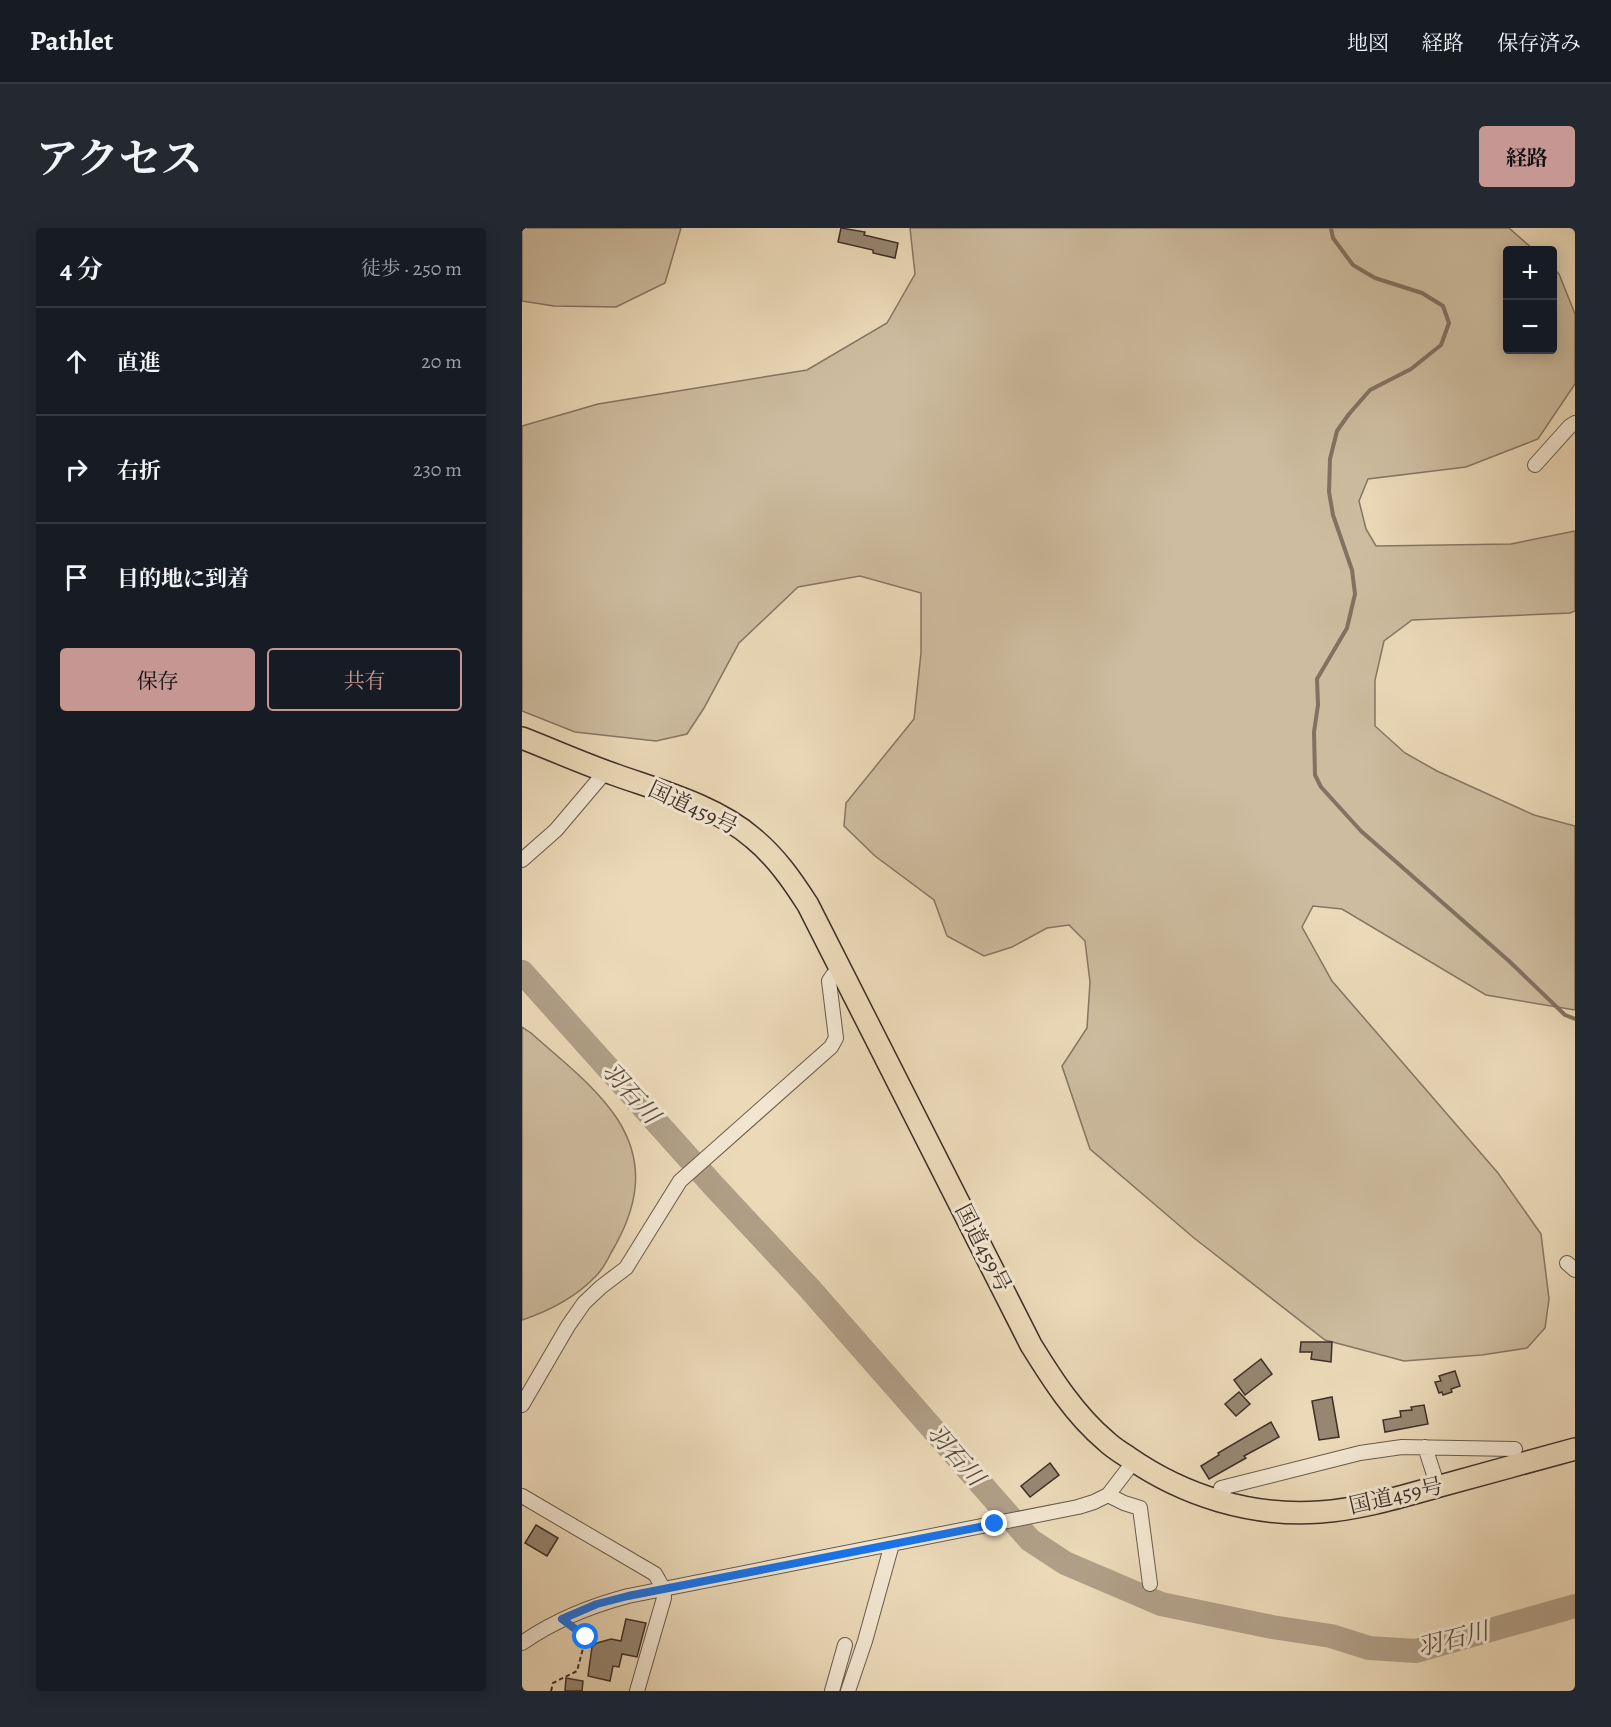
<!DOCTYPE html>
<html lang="ja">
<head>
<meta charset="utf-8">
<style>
	:root { --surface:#171b24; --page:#242831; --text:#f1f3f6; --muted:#9ea1a6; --line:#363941; --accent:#c59692 }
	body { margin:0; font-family:Alegreya,"Noto Serif JP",serif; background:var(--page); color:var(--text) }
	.controls { position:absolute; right:18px; top:18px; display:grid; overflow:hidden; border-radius:6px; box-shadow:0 3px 15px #0003 }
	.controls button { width:54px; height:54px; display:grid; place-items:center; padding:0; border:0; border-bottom:2px solid var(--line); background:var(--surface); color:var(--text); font:30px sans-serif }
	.stop { position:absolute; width:18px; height:18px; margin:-14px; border:4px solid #1a73e8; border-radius:50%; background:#fff }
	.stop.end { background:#1a73e8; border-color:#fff; box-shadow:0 2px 6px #0008 }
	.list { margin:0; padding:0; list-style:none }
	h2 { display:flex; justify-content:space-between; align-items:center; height:78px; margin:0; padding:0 24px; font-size:26px }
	h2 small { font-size:20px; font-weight:400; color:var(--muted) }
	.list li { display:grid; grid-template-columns:39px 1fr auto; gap:18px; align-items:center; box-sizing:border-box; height:108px; padding:0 24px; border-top:2px solid var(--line) }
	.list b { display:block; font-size:22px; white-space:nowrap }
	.list em { font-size:20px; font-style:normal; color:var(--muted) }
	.actions { display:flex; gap:12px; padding:18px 24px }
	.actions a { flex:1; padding:14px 0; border:2px solid var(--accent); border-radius:6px; text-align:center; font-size:21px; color:var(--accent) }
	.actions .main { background:var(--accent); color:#111 }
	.icon { flex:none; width:33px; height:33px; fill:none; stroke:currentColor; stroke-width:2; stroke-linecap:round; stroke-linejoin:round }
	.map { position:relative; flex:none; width:1053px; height:1463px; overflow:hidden; border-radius:6px }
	header { display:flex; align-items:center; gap:36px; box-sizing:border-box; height:84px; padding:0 30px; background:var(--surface); border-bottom:2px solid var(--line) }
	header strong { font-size:28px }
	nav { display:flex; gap:33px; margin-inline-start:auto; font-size:21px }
	.intro { display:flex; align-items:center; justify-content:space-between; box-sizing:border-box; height:144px; padding:0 36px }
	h1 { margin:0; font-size:42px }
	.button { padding:15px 27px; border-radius:6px; background:var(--accent); color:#111; font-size:21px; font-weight:700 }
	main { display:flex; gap:36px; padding:0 36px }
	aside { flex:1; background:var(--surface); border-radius:6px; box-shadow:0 3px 15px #0003 }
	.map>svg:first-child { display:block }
	.green { fill:#cdbc9f; stroke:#857663; stroke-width:1.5 }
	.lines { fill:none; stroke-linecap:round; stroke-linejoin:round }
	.stream { stroke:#827261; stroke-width:4 }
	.river { stroke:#b09f87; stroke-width:24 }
	.building { fill:#978772; stroke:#3d2f27; stroke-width:1.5 }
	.minor-casing { stroke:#685a4b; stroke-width:16 }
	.highway-casing { stroke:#3d2f27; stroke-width:24 }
	.path { stroke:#3d2f27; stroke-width:2; stroke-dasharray:4.5 3; stroke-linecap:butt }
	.minor { stroke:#f2e6d1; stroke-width:14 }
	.highway { stroke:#ebd9b8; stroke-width:21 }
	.route { stroke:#1a73e8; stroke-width:8 }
	.labels { text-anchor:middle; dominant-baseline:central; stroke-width:6; stroke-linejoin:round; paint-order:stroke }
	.street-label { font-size:22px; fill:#3d2f27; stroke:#f2e6d1 }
	.water-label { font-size:24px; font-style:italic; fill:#5a4b3f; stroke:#f2e6d1 }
</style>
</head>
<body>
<header>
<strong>Pathlet</strong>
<nav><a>地図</a><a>経路</a><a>保存済み</a></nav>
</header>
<div class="intro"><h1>アクセス</h1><a class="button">経路</a></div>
<main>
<aside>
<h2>4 分<small>徒歩 · 250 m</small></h2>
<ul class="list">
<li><svg class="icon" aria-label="ahead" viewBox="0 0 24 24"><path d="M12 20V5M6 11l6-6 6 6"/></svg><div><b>直進</b></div><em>20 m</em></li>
<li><svg class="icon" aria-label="right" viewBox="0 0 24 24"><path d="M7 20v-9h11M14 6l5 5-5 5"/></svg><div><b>右折</b></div><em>230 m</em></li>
<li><svg class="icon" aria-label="arrive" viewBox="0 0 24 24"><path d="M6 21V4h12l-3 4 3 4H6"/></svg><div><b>目的地に到着</b></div></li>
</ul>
<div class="actions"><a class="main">保存</a><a>共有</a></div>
</aside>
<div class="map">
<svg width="1053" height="1463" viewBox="0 0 1053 1463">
	<rect width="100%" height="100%" fill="#ebd9b8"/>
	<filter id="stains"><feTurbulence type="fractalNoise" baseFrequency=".00333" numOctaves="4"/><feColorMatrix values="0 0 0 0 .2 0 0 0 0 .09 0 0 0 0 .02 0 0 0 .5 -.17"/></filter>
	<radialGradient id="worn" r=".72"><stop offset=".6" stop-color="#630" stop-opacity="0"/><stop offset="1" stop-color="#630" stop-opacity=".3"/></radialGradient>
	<path class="green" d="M0 0H159L143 55 94 79 32 78 0 73Z
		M388 0H987L1012 22H986V122H1030L1031 40 1037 46 1053 86V156L1016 211 944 239 846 251 837 273 844 301 854 318 989 316 1053 303V383L1048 385 890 392 862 413 853 452V498L883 525 915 543 1012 587 1053 598V782L964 767 820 681 791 678 780 699 810 753 976 945 1019 1006 1027 1071 1023 1100 1005 1120 960 1127 882 1133 803 1112 672 1010 568 921 540 838 565 800 568 754 563 713 547 697 525 700 490 719 462 728 425 708 412 672 353 628 322 598 324 575 392 491 399 425V365L338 348 276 359 217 415 182 480 165 506 134 513 53 504 0 483V198L76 176 285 142 365 95 393 46Z
		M0 799 9 805C39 832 74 858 96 892 125 938 115 981 89 1025 85 1033 80 1042 74 1048 54 1069 27 1083 0 1092Z"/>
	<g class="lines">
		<path class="stream" d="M809 0 811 10 831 37 853 50 900 65 921 78 927 95 919 117 889 141 848 162 827 186 815 203 808 231 807 264 811 287 830 342 833 366 825 400 795 451 796 477 792 504 793 547 799 559 839 603 987 733 1043 787 1053 791"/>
		<path class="river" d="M0 744 190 956 288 1061 508 1312 543 1335 639 1376 750 1399 809 1408 847 1420 894 1423 1053 1378"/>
	</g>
	<path class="building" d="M319 0 343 4 342 7 376 15 373 30 351 25V22L316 14Z
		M779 1114H810L809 1134 789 1131 790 1124H778Z
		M739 1131 750 1146 723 1167 712 1152Z
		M933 1143 938 1158 929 1161 930 1164 921 1167 920 1164 917 1165 913 1154 919 1153 917 1148Z
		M717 1164 728 1176 714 1188 703 1176Z
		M810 1169 817 1209 797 1212 790 1173Z
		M902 1177 906 1196 863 1204 861 1192 879 1189 878 1183 890 1182 889 1179Z
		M749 1194 757 1209 722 1228 724 1230 687 1251 679 1238 697 1227 696 1225Z
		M528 1235 537 1247 508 1269 499 1258Z
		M14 1297 36 1310 25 1328 3 1315Z
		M104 1391 124 1395 115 1429 100 1426 97 1439 91 1438 88 1453 66 1448 70 1419 75 1415 89 1411 99 1413Z
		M44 1450 61 1453 60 1463H43Z"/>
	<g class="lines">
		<defs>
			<path id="minor" d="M1013 237 1048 198 1053 195
				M0 632 34 602 84 543
				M1045 1035 1053 1042
				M0 1177 46 1098 62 1075 79 1059 104 1040 158 953 309 819 314 810 307 753 311 747 318 741
				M903 1219 916 1259
				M699 1260 838 1225 880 1219 993 1221
				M586 1267 602 1275 618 1280 628 1356
				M0 1268 133 1346 141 1360 142 1370 115 1463
				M0 1415C33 1392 68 1378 106 1368L556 1279 572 1274 586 1267 612 1233
				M310 1463 323 1417
				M326 1463 343 1413 370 1316"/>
			<path id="highway" d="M0 510C31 522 62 536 94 547 139 563 194 578 231 610 254 629 270 652 286 677L509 1117C530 1151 553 1187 584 1213 590 1219 598 1224 606 1229 662 1268 730 1289 798 1284 839 1281 878 1269 918 1258 963 1246 1008 1233 1053 1221"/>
		</defs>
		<use href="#minor" class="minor-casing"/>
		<use href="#highway" class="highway-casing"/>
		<path class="path" d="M29 1463 31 1455 55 1443 64 1409 52 1400"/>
		<use href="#minor" class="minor"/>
		<use href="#highway" class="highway"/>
	</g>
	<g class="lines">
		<path class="route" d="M64 1409 40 1391 75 1376 106 1368 473 1296"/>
	</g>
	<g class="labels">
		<g class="street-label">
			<text transform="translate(171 580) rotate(25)">国道459号</text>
			<text transform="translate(461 1020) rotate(63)">国道459号</text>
			<text transform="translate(874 1268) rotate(-13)">国道459号</text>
		</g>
		<g class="water-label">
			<text transform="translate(109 865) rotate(48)">羽石川</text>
			<text transform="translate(434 1227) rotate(49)">羽石川</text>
			<text transform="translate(931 1411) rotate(-14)">羽石川</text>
		</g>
	</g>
	<rect width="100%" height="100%" filter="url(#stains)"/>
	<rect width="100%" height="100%" fill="url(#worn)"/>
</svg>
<div class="controls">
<button>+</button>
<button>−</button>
</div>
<div class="stop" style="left:64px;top:1409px"></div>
<div class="stop end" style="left:473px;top:1296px"></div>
</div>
</main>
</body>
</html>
